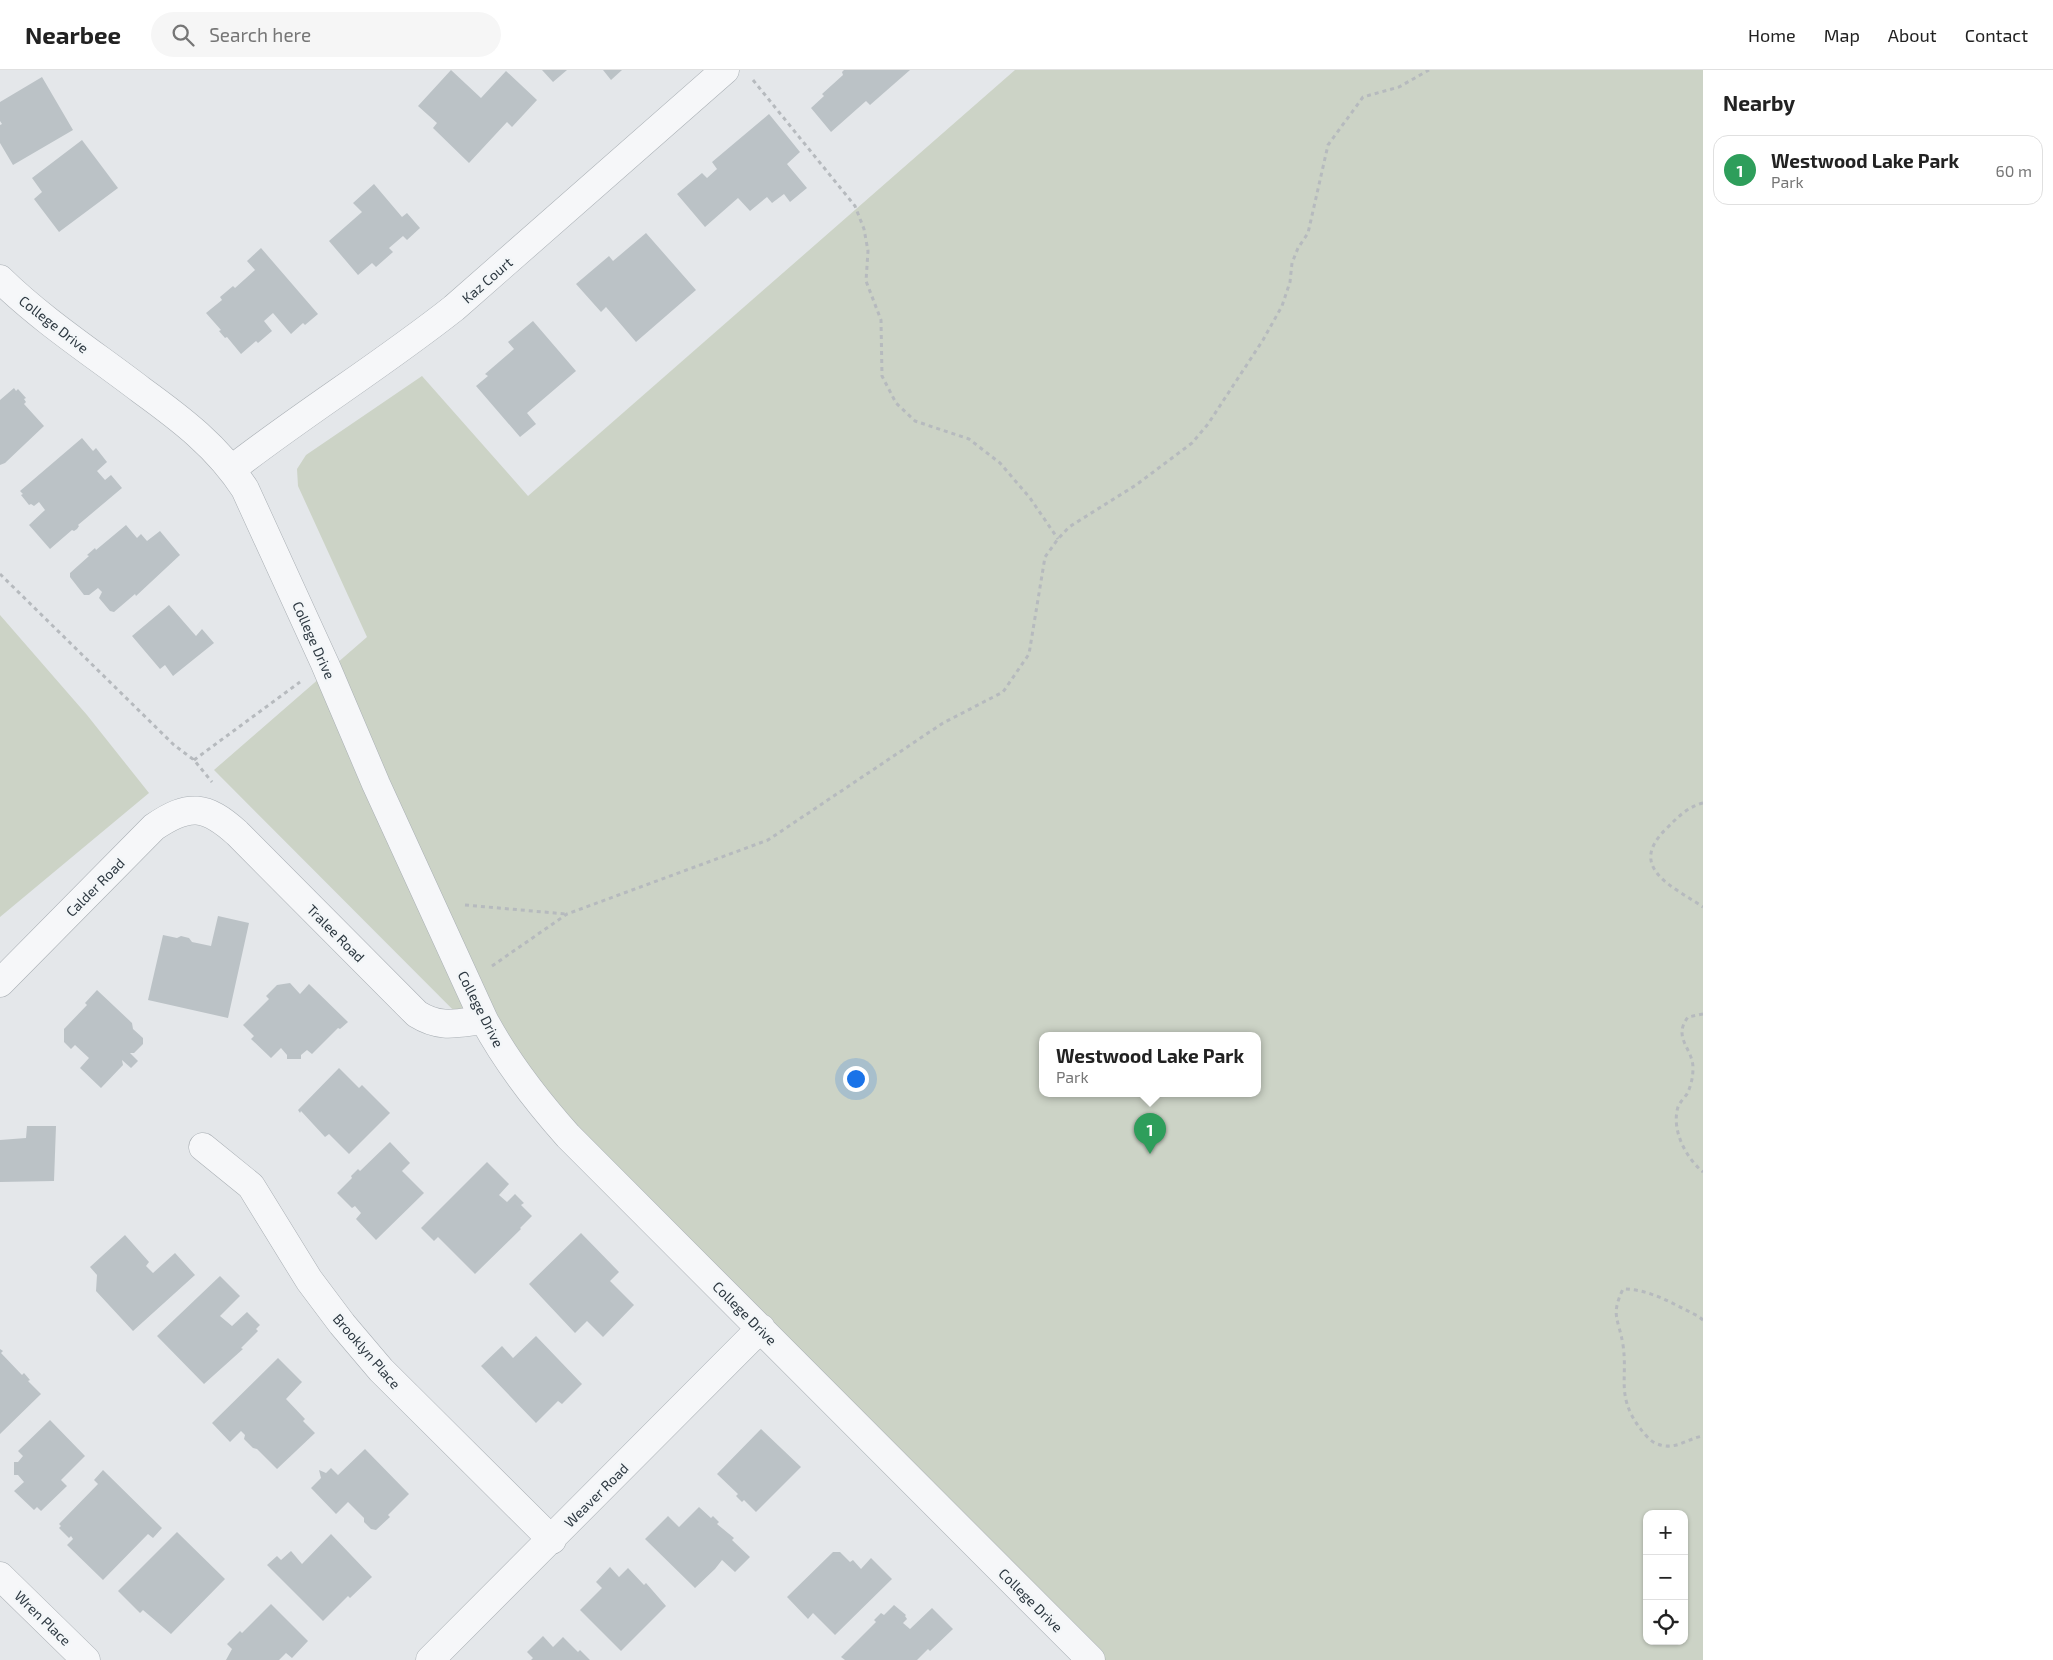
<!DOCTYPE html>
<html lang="en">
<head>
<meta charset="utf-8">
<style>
	:root { --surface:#fff; --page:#f6f6f6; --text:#222; --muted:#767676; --line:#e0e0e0; --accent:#7c3aed }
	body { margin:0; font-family:"Exo 2",sans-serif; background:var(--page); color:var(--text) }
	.controls { position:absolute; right:15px; bottom:15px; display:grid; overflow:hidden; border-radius:10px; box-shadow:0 1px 4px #0004 }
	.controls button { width:45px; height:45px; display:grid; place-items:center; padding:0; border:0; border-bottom:1px solid var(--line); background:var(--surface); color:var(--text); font:25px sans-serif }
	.you { position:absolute; left:855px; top:1008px; width:18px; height:18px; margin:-12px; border:4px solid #fff; border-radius:50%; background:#1a73e8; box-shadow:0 0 0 8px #1a73e833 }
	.badge { display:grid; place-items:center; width:32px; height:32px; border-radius:50%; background:var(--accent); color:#fff; font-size:16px; font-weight:700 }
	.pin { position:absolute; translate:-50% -41px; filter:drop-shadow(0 1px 2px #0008) }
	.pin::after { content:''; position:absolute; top:26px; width:18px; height:15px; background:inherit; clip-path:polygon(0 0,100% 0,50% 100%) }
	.popup { position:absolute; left:1039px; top:962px; width:222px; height:65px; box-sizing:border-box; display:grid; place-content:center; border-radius:10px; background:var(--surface); filter:drop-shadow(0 1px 4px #0005); font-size:16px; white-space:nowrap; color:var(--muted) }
	.popup b { font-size:19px; color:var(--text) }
	.popup::after { content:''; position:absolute; left:50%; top:100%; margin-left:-10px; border:10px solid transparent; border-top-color:var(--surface) }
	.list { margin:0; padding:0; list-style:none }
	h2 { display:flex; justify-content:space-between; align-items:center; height:65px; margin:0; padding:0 20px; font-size:21px }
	h2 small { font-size:16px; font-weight:400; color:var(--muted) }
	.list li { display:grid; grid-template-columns:32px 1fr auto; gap:15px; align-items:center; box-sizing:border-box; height:70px; margin:0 10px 10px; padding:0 10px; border:1px solid var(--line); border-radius:15px }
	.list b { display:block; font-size:19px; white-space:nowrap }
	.list p { margin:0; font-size:16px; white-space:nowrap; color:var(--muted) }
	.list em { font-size:16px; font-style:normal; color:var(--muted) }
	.icon { flex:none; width:28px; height:28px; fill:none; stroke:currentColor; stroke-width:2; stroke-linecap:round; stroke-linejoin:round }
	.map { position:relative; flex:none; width:1703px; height:1590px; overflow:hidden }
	header { display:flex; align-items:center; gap:30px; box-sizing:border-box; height:70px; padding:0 25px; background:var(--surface); border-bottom:1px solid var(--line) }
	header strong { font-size:24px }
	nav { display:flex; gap:28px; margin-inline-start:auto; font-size:18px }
	.search { width:350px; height:45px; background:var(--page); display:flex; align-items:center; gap:12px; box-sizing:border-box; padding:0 18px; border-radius:28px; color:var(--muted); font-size:19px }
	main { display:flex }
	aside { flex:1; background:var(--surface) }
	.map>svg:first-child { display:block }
	.green { fill:#ccd3c6; fill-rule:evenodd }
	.building { fill:#bbc2c6 }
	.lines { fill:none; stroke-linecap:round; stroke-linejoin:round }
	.minor-casing { stroke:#a9afb4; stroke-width:29 }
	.path { stroke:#b6babe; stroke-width:3; stroke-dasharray:4 4; stroke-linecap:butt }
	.minor { stroke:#f6f7f9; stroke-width:28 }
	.labels { text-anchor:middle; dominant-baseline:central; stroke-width:5; stroke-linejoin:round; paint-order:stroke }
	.street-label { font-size:14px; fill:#2d3841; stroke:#f3f6f8 }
</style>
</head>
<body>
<header>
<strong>Nearbee</strong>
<div class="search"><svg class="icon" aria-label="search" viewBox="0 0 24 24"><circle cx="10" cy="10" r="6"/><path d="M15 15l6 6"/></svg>Search here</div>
<nav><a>Home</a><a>Map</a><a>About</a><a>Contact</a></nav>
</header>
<main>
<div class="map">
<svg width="1703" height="1590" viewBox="0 0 1703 1590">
	<rect width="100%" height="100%" fill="#e4e7ea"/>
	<path class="green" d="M1015 0H1703V1590H1101L214 700 367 567 298 416 297 399 306 385 422 306 528 426ZM1042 965H1258V1023H1042ZM1647 1444H1684V1571H1647Z
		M0 545 87 645 149 723 0 847Z"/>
	<path class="building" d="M451 0 481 28 506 1 537 30 512 57 507 52 469 93 433 58 437 53 418 36Z
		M542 0H567L553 12Z
		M603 0H622L611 10Z
		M844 0H910L870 35 866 31 831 62 811 38 824 26 822 24 843 5 842 2Z
		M42 7 73 60 13 95 0 73V55L2 54 0 51V32Z
		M769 44 800 82 787 94 807 118 790 132 784 124 772 133 767 127 750 141 738 128 705 157 677 124 702 103 707 108 717 99 712 92Z
		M82 70 118 118 59 162 34 129 42 122 32 108Z
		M374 114 402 147 407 143 420 158 407 170 403 166 389 178 393 182 376 197 372 193 358 205 329 171 362 142 353 133Z
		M646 163 696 220 636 272 606 237 601 242 576 214 609 186 613 191Z
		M261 178 318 244 305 255 303 253 291 264 273 243 264 251 272 261 258 273 256 271 241 284 227 267 225 268 219 261 221 260 206 243 222 230 220 227 233 216 235 218 255 200 247 191Z
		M533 251 576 301 527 343 536 354 520 367 476 316 488 306 485 304 514 279 508 272Z
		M14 318 16 321 18 319 26 328 24 329 26 332 24 334 44 356 5 393 0 395V330Z
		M82 368 93 381 96 378 107 392 97 401 105 410 111 405 122 418 78 455 79 456 77 459 74 461 72 460 50 479 29 455 45 440 39 432 34 436 31 434 29 435 21 425 23 424 20 421Z
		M126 455 137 468 141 464 147 471 160 461 180 485 136 526 135 524 114 542 110 541 99 528 102 522 98 518 89 525H84L70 507V503L89 486 87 485 95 478 96 480Z
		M169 535 196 566 202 559 214 573 173 606 165 595 160 599 132 566Z
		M218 846 249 853 228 948 148 930 163 865 177 868 181 866 189 868 192 872 211 876Z
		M290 913 300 924 309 914 348 952 340 959 338 958 312 984 307 980 301 985V989H287V985L281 978 271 988 251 969 254 966 243 955 269 929 266 926 277 915Z
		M97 920 132 953 133 959 143 968V974L134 983H130L138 991 131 998 122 990 123 995 101 1018 80 998 89 988 75 975 71 979 64 972V959L87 935 85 933Z
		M339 998 359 1018 362 1015 390 1043 349 1084 329 1064 325 1067 301 1041 300 1043 298 1040Z
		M27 1056H56L54 1111 0 1112V1070L26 1068Z
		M390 1072 410 1093 402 1101 424 1123 376 1170 356 1149 361 1143 355 1136 352 1138 337 1123 352 1108 351 1106 358 1099 360 1101Z
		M487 1092 509 1114 499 1125 507 1132 515 1124 524 1133 521 1135 532 1146 520 1158 521 1159 475 1204 438 1167 434 1171 421 1158Z
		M581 1163 619 1202 610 1211 634 1235 603 1267 587 1251 575 1263 529 1214Z
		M125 1165 149 1192 146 1196 153 1203 175 1183 195 1205 133 1261 96 1221 97 1205 90 1197Z
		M220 1206 240 1226 220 1246 232 1256 247 1242 260 1255 256 1259 258 1261 241 1278 243 1279 204 1314 157 1266Z
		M536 1266 582 1314 562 1334 558 1331 536 1353 481 1296 502 1276 513 1288Z
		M0 1279 3 1281 1 1283 22 1305 24 1303 30 1310 28 1311 41 1324 0 1364Z
		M278 1288 302 1312 286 1329 305 1349 303 1351 315 1363 277 1399 257 1379 253 1378 244 1369 245 1365 241 1361 230 1372 212 1353Z
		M50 1350 85 1386 61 1410 67 1416 41 1441 37 1437 34 1440 14 1421 24 1412 18 1405H14V1392H18L23 1386 18 1381Z
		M761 1359 801 1397 756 1442 744 1430 742 1432 736 1426 738 1424 717 1404Z
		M365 1379 409 1424 388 1445 390 1447 376 1460 371 1459 364 1452V1448L348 1432 336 1444 311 1418 321 1408 319 1400 326 1403 331 1398 338 1405Z
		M103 1400 162 1458 153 1468 148 1464 103 1510 67 1475 73 1469 71 1466 69 1468 59 1458 61 1456 59 1454 98 1414 94 1410Z
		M699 1437 711 1448 713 1446 719 1452 717 1454 734 1468 732 1470 750 1487 735 1502 722 1490 715 1499 695 1518 645 1469 668 1446 679 1457Z
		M177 1462 225 1509 171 1564 143 1540 140 1543 118 1521Z
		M331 1464 372 1507 350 1528 348 1526 323 1551 267 1495 277 1486 281 1490 291 1481 302 1494Z
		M833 1482H840L850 1492 853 1490 861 1499 871 1488 892 1509 835 1565 813 1543 808 1549 787 1527Z
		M610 1497 619 1507 628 1498 644 1515 646 1513 666 1536 621 1581 580 1540 602 1518 596 1512Z
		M271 1534 308 1571 292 1588 286 1583 279 1590H226L232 1579 227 1574 240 1561 242 1563Z
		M894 1535 906 1545 905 1546 907 1549 903 1553 910 1559 932 1538 953 1559 930 1581 928 1579 917 1590H845L841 1587 876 1552 874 1550 881 1543 884 1545Z
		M543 1566 553 1577 563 1567 578 1582 580 1580 590 1590H531L533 1588 527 1582Z"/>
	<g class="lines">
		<defs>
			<path id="minor" d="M0 209C43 251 94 284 141 320 181 349 218 377 245 419L325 594 376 714 484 950C507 993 536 1030 568 1066L1091 1590
				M232 399C304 343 382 295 454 238L725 0
				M0 913 154 757C189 733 206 735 237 763L417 944C441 959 457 953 484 950
				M203 1077 251 1116 309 1210 342 1254 381 1300 552 1470
				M0 1506 86 1590
				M430 1590 761 1258"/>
		</defs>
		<use href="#minor" class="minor-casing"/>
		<path class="path" d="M753 10 855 136 864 159 868 181 866 211 881 250 882 306 896 333 915 351 969 369 1000 393 1030 428 1058 469
			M0 504 174 675 194 690 212 712
			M194 690 300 612
			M1703 733C1687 737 1677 748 1666 759 1626 798 1674 817 1703 837
			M465 835 566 844
			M492 896 567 844 768 770 943 653 1003 622 1029 584 1045 487 1058 469 1069 457 1136 415 1192 373 1208 354 1263 270 1282 236 1290 212 1292 193 1298 178 1308 163 1328 75 1363 27 1399 17 1429 0
			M1703 944 1688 947C1672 968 1693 978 1693 998 1693 1007 1691 1016 1687 1024 1684 1028 1680 1032 1678 1037 1671 1060 1686 1088 1703 1102
			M1703 1250 1698 1246C1673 1234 1650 1219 1623 1219 1610 1246 1619 1249 1623 1275 1628 1308 1616 1325 1639 1357 1643 1362 1649 1370 1655 1373 1675 1382 1685 1369 1703 1366"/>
		<use href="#minor" class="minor"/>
	</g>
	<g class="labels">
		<g class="street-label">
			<text transform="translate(487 210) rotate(-41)">Kaz Court</text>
			<text transform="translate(54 254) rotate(38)">College Drive</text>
			<text transform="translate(314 570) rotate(66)">College Drive</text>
			<text transform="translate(95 817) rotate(-45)">Calder Road</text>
			<text transform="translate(336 863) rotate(45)">Tralee Road</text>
			<text transform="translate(481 939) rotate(63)">College Drive</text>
			<text transform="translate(745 1243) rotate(45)">College Drive</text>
			<text transform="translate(367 1281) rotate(49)">Brooklyn Place</text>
			<text transform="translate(596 1425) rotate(-45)">Weaver Road</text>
			<text transform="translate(1031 1530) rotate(45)">College Drive</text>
			<text transform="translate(43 1548) rotate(44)">Wren Place</text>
		</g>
	</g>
</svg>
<div class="controls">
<button>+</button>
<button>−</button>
<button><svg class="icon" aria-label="locate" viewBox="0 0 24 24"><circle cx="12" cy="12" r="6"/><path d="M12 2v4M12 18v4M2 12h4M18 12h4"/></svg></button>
</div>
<div class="you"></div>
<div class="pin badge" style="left:1150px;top:1084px;background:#2e9e5b">1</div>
<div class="popup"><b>Westwood Lake Park</b>Park</div>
</div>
<aside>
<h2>Nearby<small></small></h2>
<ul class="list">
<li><span class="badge" style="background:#2e9e5b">1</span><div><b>Westwood Lake Park</b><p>Park</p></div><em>60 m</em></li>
</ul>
</aside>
</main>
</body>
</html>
